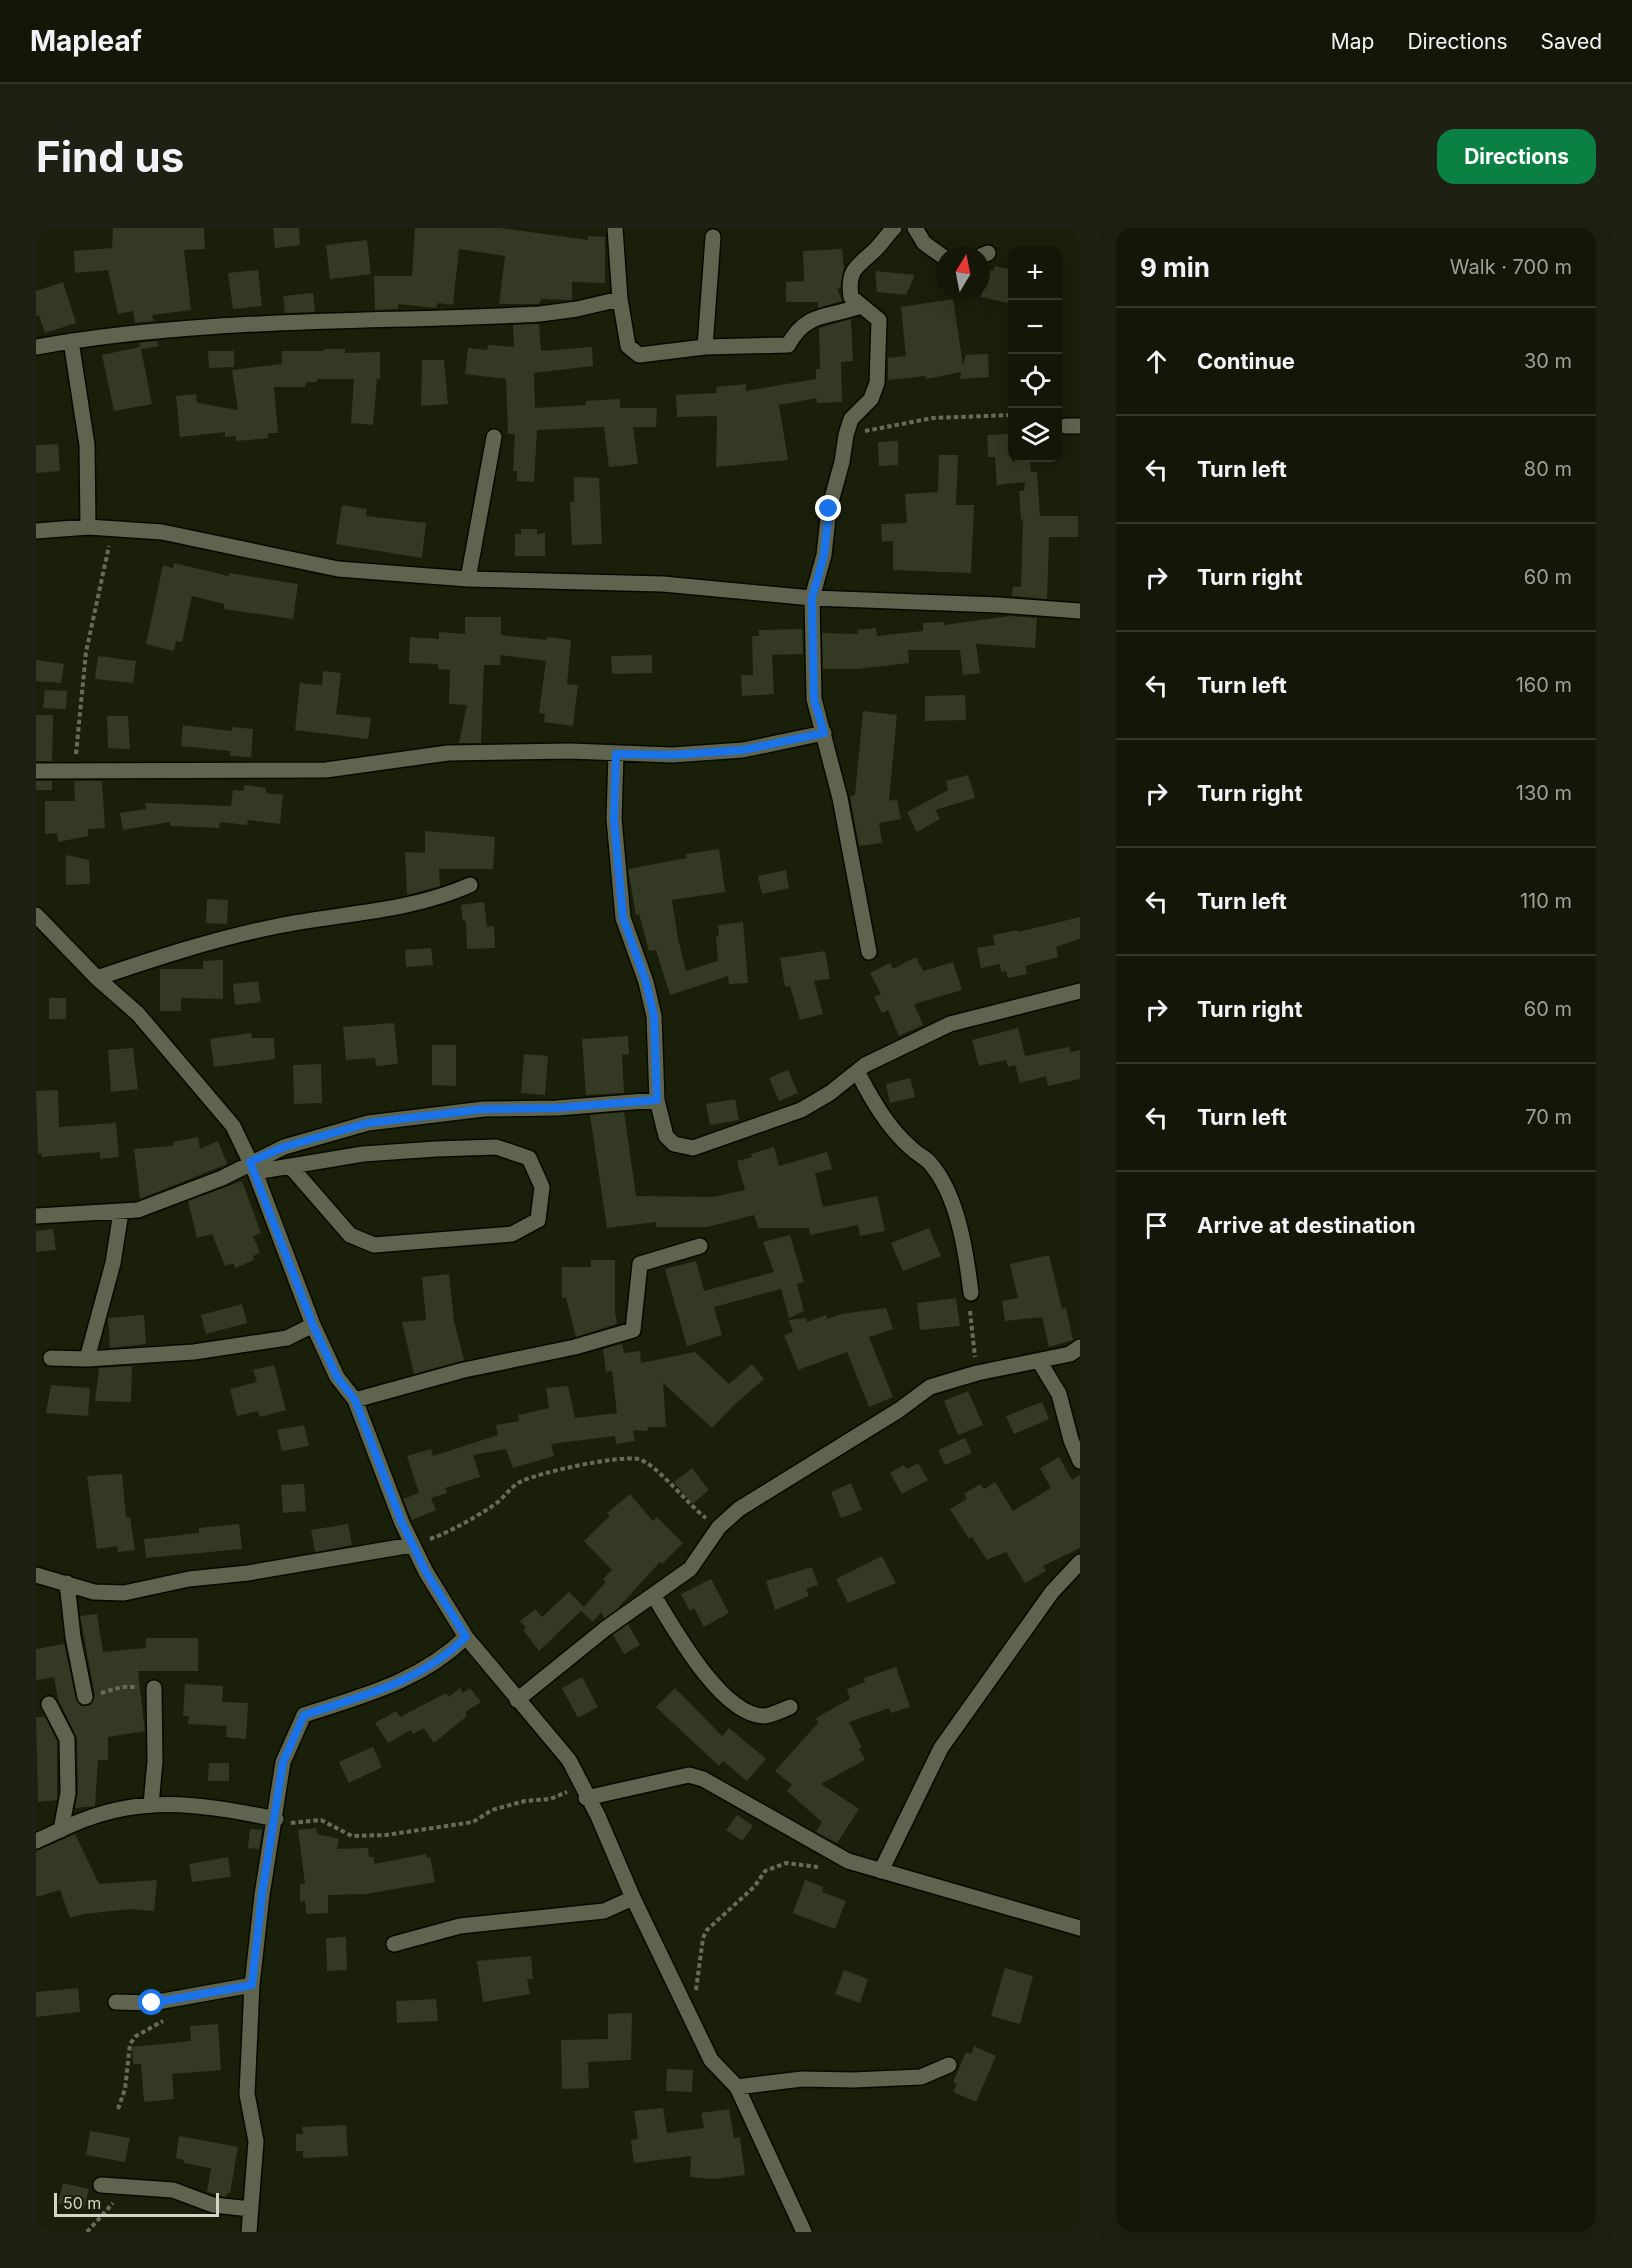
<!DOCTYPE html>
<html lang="en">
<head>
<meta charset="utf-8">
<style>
	:root { --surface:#141708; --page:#1d2012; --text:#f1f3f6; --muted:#9d9f9c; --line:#333629; --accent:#0b8043 }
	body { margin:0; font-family:Inter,sans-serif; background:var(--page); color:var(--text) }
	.controls { position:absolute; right:18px; top:18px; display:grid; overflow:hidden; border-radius:12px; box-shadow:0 6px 24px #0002 }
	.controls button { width:54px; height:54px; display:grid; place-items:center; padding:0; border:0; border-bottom:2px solid var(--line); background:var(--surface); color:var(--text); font:30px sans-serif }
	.compass { position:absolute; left:900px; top:18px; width:54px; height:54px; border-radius:50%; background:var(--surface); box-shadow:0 6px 24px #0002; rotate:10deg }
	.scale { position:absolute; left:18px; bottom:15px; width:165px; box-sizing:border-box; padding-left:6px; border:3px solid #d2d6c8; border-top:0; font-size:16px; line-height:21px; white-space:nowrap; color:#d2d6c8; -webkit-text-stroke:4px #1a1f0a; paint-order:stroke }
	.stop { position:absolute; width:18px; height:18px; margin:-14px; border:4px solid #1a73e8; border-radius:50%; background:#fff }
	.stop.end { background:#1a73e8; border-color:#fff; box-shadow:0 2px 6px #0008 }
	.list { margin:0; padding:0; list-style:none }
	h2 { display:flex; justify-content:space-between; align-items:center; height:78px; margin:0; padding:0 24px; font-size:26px }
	h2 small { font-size:20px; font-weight:400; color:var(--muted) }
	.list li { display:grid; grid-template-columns:39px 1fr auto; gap:18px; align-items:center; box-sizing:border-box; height:108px; padding:0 24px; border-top:2px solid var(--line) }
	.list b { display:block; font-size:22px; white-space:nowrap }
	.list em { font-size:20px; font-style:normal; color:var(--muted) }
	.icon { flex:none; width:33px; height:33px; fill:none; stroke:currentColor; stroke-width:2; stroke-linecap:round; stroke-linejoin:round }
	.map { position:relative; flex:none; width:1044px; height:2004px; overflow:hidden; border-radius:18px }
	header { display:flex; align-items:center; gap:36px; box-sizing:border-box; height:84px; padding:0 30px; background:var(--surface); border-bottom:2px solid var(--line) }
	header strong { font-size:28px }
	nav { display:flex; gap:33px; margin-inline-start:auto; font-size:21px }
	.intro { display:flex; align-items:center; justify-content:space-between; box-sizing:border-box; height:144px; padding:0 36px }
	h1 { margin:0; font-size:42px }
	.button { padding:15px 27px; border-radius:18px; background:var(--accent); color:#fff; font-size:21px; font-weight:700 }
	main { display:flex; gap:36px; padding:0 36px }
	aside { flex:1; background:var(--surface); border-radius:18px; box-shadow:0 6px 24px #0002 }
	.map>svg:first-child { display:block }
	.building { fill:#333923 }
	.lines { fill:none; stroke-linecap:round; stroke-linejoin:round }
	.minor-casing { stroke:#060900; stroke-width:18 }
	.path { stroke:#676c5a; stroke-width:4; stroke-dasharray:4.5 3; stroke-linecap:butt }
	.minor { stroke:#5e644d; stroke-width:15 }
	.route { stroke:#1a73e8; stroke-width:8 }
</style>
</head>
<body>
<header>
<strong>Mapleaf</strong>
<nav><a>Map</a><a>Directions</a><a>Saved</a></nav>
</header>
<div class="intro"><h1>Find us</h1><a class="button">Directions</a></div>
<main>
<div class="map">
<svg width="1044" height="2004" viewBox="0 0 1044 2004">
	<rect width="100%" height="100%" fill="#1a1f0a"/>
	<path class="building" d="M77 0H168L169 21 148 22 155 82 116 87 118 93 99 95 97 83 82 86 72 42 39 45 38 23 76 20Z
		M237 0H263L264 17 239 20Z
		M379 0H464L552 12V8L569 9V55L536 54V72L505 71 503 76H463L469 28 423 21 417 77 402 75 400 80 362 76V81L339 82 338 48H376Z
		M331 12 335 46 294 51 290 17Z
		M806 21 808 40 804 61 801 60 806 73 782 80V74H750V54L768 53 767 23Z
		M959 38 976 42V76L945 69 952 42 957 43Z
		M222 42 226 78 197 81 192 45Z
		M839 43 879 47 870 67 841 64Z
		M27 54 40 95 9 105 3 87 0 88V63Z
		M277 65 279 84 249 85 247 68Z
		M917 71 927 137 930 127 952 126 953 149 924 151 925 144 890 151V148L852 152V130L870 128 865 79Z
		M815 91 817 133 805 134 806 174 781 175 780 170 743 177 752 232 680 239 681 188 641 189 640 167 681 165 680 159 710 156V163L780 151V141H784L783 100Z
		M503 96 505 123 556 119 557 138 498 145 499 180 550 177V173L584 171V180H621L620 199H597L602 236 573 239 568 199 501 202 498 254 481 253V243H477L479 206H472L470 151 429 146 432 120 451 122 452 117 478 119 477 97Z
		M121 113 123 118 105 121 116 176 78 183 66 127 104 119 103 115Z
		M288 121H309V125L344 124V151H341L337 197 315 195 318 151H281V154H270L269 159H238L242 205H232V210L200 213V208L189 209V204L144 209 140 168 160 166 161 175 202 182 196 142 246 136V123H288Z
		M172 123H198V139L173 140Z
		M386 132H408L412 176 385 178Z
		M976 206V234L994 233 995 244H1001L1004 288H1042V309H1013L1011 371 976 368 977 359H985L987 291 985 292 983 263H988L989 254 961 257 959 229H952L951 207Z
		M862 213V237L843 238 842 214Z
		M22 216 24 243 0 245V217Z
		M903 227H922L920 277H938L935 345 857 342V313L846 314 845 296 871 295 869 266 902 264Z
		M538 249 563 250 566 316 536 317 534 274H538Z
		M306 277 331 281 330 288 390 295 386 330 300 316Z
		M485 301H501V306L509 305V328H479V306H485Z
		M138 335 192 348 193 345 262 356 257 391 188 381V376L156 368 146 414 140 413 138 423 110 416 127 337 137 340Z
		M974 388 1001 390 999 420 940 416 944 445 927 447 924 422H872L873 435 821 441H787L786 405 822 406 821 402 840 400 841 408 887 403V395L908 394V397Z
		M429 389H465V407L510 412 511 409 535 412 531 456 542 457 537 498 508 494 509 486 503 485 510 433 465 427 464 437H448L445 515H423L431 477 413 476 414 442 402 441V436L373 435 374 409 403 411V404L429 406Z
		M766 401 767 426 736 427 738 466 706 468 705 447H717L716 408H723V402Z
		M616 427V445L576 446 575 428Z
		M62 428 100 433 97 455 59 451Z
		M0 432 28 436 25 455 0 453Z
		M287 443 305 445 300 486 335 490 332 511 259 502 264 455 286 457Z
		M9 462 31 463 30 481 7 480Z
		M929 467 930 492 889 493V468Z
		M827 483 861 487 853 573 861 571 865 591 843 595 846 615 823 618 814 568 819 567Z
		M0 487H17L16 533H0Z
		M71 488H92L94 521 72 520Z
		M147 497 196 503V499L217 501 215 529 194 528V523L145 518Z
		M932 547 939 570 899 582 904 591 881 604 871 584 912 562 910 553Z
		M0 553H16V562H0Z
		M38 553H66L69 600 52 601V608L22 614 21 605 9 606V573H39Z
		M209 557 230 560V565L247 567 244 596 212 592 211 597 184 594 183 600 134 598V594L87 602 84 585 110 581 109 575 195 578 197 562 207 563Z
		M389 603 459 609 457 641H403L404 658 371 667 369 624 389 625Z
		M683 621 689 664 636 672 642 711 650 743 682 733 680 708H683L682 697 707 694 712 755 693 756 692 748 634 767 620 722 613 723 603 686 600 687 592 641 651 630 650 626Z
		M30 627 53 632 54 656 30 657Z
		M750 642 753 660 726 666 722 648Z
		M171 671 192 672 191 696 170 695Z
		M448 674 451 699 458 698 459 720 431 721 430 693H427L425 677Z
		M1044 689V711L1020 719 1022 729 989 738 991 746 972 750 970 743 965 744 964 736 945 740 941 720 959 717 957 707 982 702V704Z
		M395 720 397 737 370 739 369 722Z
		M789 723 794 751 778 753 787 786 764 792 754 758 749 759 744 730Z
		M880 729 887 743 917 734 926 762 878 776 887 797 863 808 852 782 846 785 838 769 845 766 834 745 854 735 857 741Z
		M187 732V771L145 770V783H124V741H167V733Z
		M222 753 225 774 199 777 197 756Z
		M13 770H30V791H13Z
		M358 795 362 836 340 838 339 830 310 832 307 799Z
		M982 800 989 828 1033 819 1035 824 1044 822V851L1012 858 1010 848 984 855 979 837 972 839 970 832 943 838 936 812Z
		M215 805 216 810H238L239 831 178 839 174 811Z
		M592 808 593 826 586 827 588 865 550 867 546 811Z
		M396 817H420V858L396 857Z
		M97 820 102 861 75 864 72 822Z
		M488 826 512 828 509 867 485 865Z
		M285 836 286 875 258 876 257 837Z
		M752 842 762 865 743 873 733 850Z
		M874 850 879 869 854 875 850 856Z
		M22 862 23 899 80 895 83 929 64 931V924L6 929 5 925 2 926 0 863Z
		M699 871 703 892 674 897 670 876Z
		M588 884 600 968 677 969 709 962 701 933 716 929 715 926 738 919 743 938 791 924 796 941 779 945 787 979 841 968 849 1003 824 1008 822 997 774 1007 773 1000H722L718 987 671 999H620V994L571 1000 554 887Z
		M162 909 164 921 182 913 191 936 104 971 98 921 137 918V914Z
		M206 953 225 1005 217 1008 224 1025 217 1028 218 1032 199 1040 197 1035 189 1038 176 1006 161 1010 152 973Z
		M893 1000 905 1028 867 1043 855 1015Z
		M17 1001 20 1022 0 1024V1003Z
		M754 1007 768 1054 761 1056 768 1083 753 1090 745 1061 678 1079 686 1107 651 1118 629 1041 660 1033 668 1063 738 1044 727 1014Z
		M1013 1027 1026 1081 1030 1080 1037 1112 1013 1119 1006 1089 969 1093 966 1073 982 1070 974 1036Z
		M555 1032H579V1084L581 1096 540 1109 530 1070H526V1039H555Z
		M413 1046 418 1093 428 1132 378 1146 366 1094 390 1092 386 1049Z
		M920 1070 924 1098 884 1102 881 1075Z
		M206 1076 211 1095 170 1106 165 1087Z
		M850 1080 857 1101 833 1109 857 1169 833 1179 811 1124 762 1142 748 1107 757 1104 753 1092 770 1090 771 1094 790 1087 791 1091 805 1086Z
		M108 1087 110 1116 74 1120 72 1090Z
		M586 1116 588 1125 604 1123 605 1135 659 1124 693 1156 716 1136 728 1151 697 1178 676 1200 627 1155 630 1199H612L611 1203 597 1202 599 1213 580 1216 579 1208 515 1216 518 1228 477 1240 470 1221 437 1227 444 1249 409 1260 411 1265 395 1270 400 1282 376 1292 367 1271 383 1265 371 1228 395 1221 397 1228 462 1207 460 1197 483 1193 482 1187 513 1180 510 1160 532 1158 539 1190 581 1185 576 1143 570 1144 567 1121Z
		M238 1137 250 1182 224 1189 222 1183 201 1188 194 1161 221 1154 217 1142Z
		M96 1138 95 1174 59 1173 63 1140Z
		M15 1157 54 1160 52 1188 10 1185Z
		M932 1163 947 1197 922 1207 908 1173Z
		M1006 1174 1013 1191 978 1206 970 1188Z
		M268 1197 273 1218 246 1223 241 1202Z
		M929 1210 936 1225 909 1237 902 1222Z
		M1023 1229 1036 1252 1044 1247V1320L1007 1338 1010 1343 989 1355 970 1324 951 1332 936 1309 933 1311 914 1281 931 1271 928 1266 944 1256 948 1261 959 1254 977 1283 1015 1260 1004 1240Z
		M882 1235 892 1252 866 1266 854 1245 868 1237 871 1241Z
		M656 1240 673 1262 656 1276 638 1254Z
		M86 1246 90 1289H94L99 1322 82 1324 81 1318 61 1321 51 1248Z
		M815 1255 826 1282 805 1290 795 1264Z
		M268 1256 270 1283 247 1285 245 1257Z
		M594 1266 617 1293 621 1289 647 1315 626 1336 624 1334 580 1382 568 1390 565 1384 557 1394 545 1383 503 1423 487 1402 490 1400 484 1393 499 1381 506 1389 533 1364 548 1379 570 1354 567 1351 576 1342 548 1313 574 1288 571 1285Z
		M203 1296 206 1321 110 1330 108 1311 163 1305V1300Z
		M312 1296 316 1317 279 1324 275 1302Z
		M846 1328 860 1355 812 1375 800 1351Z
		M776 1339 782 1357 770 1361 773 1368 739 1382 730 1353Z
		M675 1351 693 1385 668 1399 658 1380 654 1383 645 1366Z
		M61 1386 67 1424 110 1420V1410H162V1443H102L109 1503 72 1509V1532H62L59 1578 39 1580 42 1565 41 1510 22 1471 18 1449 0 1452V1421L28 1416 40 1471 45 1478 55 1477 59 1467 44 1388Z
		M592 1396 604 1417 588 1426 577 1407Z
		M860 1439 874 1479 855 1485 853 1480 813 1494 826 1519 823 1521 829 1532 785 1556 823 1581 801 1615 780 1604 786 1594 751 1563 756 1557 739 1543 782 1495 780 1490 814 1471 811 1461 829 1454 828 1450Z
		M546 1449 562 1479 542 1490 526 1460Z
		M149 1456 187 1458 186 1474 212 1475 210 1511 190 1509 191 1498 152 1496 153 1488H147Z
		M424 1460 427 1465 434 1460 445 1474 429 1484 431 1488 398 1515 388 1500 377 1506 375 1502 352 1515 339 1495 360 1483 364 1489 410 1465 413 1469Z
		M639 1460 686 1508 693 1500 730 1531 711 1553 687 1533 683 1538 620 1479Z
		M0 1489H9L21 1513V1572L2 1574Z
		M337 1519 346 1539 313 1555 303 1534Z
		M173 1535H193V1553H172Z
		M701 1587 717 1598 706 1613 690 1602Z
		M280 1600 281 1606 303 1611 301 1621 332 1620 333 1629H338V1636L390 1626 391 1630 394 1629 399 1654 330 1666 292 1667V1685L270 1686 269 1673 264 1674V1656H269L262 1602Z
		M214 1601 226 1602 223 1621 212 1620Z
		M39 1606 63 1656 121 1652 118 1683 94 1681 48 1686 34 1690 24 1662 0 1669V1623Z
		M192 1629 195 1649 156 1654 153 1636Z
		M769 1652 787 1659 786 1664 810 1673 799 1701 757 1685Z
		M310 1709 311 1742 291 1743 290 1710Z
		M495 1728 497 1751H491L494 1766 447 1774 441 1733Z
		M969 1740 997 1748 984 1796 955 1788Z
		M808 1742 832 1751 824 1775 799 1766Z
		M42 1760 44 1784 0 1789V1764Z
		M400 1771 402 1793 361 1795 360 1773Z
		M596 1785 595 1832 552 1834 553 1860 526 1861 525 1812 572 1811V1786Z
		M182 1796 185 1842 136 1846 138 1871 108 1874 105 1836H97L96 1819 155 1813 154 1798Z
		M938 1818 960 1828 940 1874 917 1864 921 1856 917 1854 930 1824 935 1826Z
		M631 1841 657 1842 656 1864 630 1863Z
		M627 1880 631 1905 668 1900 665 1885 693 1881 698 1910 704 1909 709 1947 677 1951 654 1949 655 1928 598 1935 595 1912 602 1911 598 1883Z
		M310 1897 312 1928 267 1930V1923H260V1906H267L266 1899Z
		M54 1903 94 1910 89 1934 50 1927Z
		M143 1908 202 1919 194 1965H191L190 1969 171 1964 175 1940 148 1935V1932L140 1930Z
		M27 1955 53 1961 48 1981 22 1975Z"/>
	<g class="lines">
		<defs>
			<path id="minor" d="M579 0 584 71 592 118 603 127 669 119 752 117C771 83 792 90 825 78
				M879 0 888 15 909 30
				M945 28 952 25
				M35 113 51 217 52 299
				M0 119C166 89 336 95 504 86L541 81 584 71
				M669 119 677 9
				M1030 198H1044
				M0 303 52 299 126 304 302 341 432 351 627 356 776 370 962 377 1044 383
				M432 351 458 209
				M580 526 578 591 587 690 610 754 618 788 621 872 630 908 638 916 657 920 765 882 794 865 829 837 914 796 1044 763
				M0 543 290 542 412 525 534 523 636 527 707 522 788 505
				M0 687 61 750 102 786 197 898 219 944 277 1097 301 1149 319 1172 366 1295 390 1344 430 1409 533 1532 562 1588 597 1670 675 1832 701 1859 768 2004
				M833 724 804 570 778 471 776 370 788 327 793 281 806 234 810 207 815 191 835 171 841 155 843 92 815 69C811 41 821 39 839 22 846 15 851 7 858 0
				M61 750C120 730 181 710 242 698 307 685 373 684 434 657
				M822 845C836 872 852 900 875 920 880 925 888 929 893 934 922 966 930 1024 935 1065
				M219 944 327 926 400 921 460 919 493 930 506 959 502 992 476 1006 338 1017 314 1007 255 939
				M0 988 102 982 186 950 248 919 332 895 448 881 521 880 621 872
				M15 1130 51 1131 158 1124 251 1110 277 1097
				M51 1131 77 1035 85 984
				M1003 1133 1023 1166 1035 1212 1044 1233
				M319 1172 428 1142 539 1119 597 1102 604 1036 664 1018
				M0 1347 58 1364 88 1365 153 1351 212 1345 376 1317
				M31 1355 37 1409 49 1469
				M618 1368C638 1401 685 1486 727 1488 735 1488 746 1482 754 1479
				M481 1472 569 1401 654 1341 683 1299 703 1281 863 1182 894 1159 941 1145 1034 1126 1044 1119
				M13 1476 31 1511 32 1565 25 1602
				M550 1570 653 1547 667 1551 812 1633 1044 1700
				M115 1577 119 1533 118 1460
				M0 1613C17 1606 33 1597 50 1591 116 1566 174 1578 240 1591
				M845 1643 905 1520 1016 1364 1044 1334
				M358 1716 424 1698 568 1683 597 1670
				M80 1774 116 1775 216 1757
				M701 1859 766 1851 817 1852 885 1849 913 1837
				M65 1957 137 1962 177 1977 215 1981
				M213 2004 220 1913 211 1866 216 1757 226 1667 247 1534 268 1487C329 1467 383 1454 430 1409"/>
		</defs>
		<use href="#minor" class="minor-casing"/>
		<path class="path" d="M829 203 897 190 976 187
			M40 526 50 424 73 318
			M934 1083 939 1129
			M394 1311C416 1303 438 1290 458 1277 467 1271 473 1261 482 1255 499 1245 582 1227 602 1231 620 1235 652 1277 670 1290
			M65 1465 86 1459H102
			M255 1595 285 1592 316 1608 350 1607 437 1594 456 1582 489 1573 514 1571 531 1564
			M660 1762 667 1710 671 1702 719 1658 729 1643 750 1635 782 1639
			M82 1881 89 1861 94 1816 100 1808 127 1793
			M51 2004 77 1975"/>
		<use href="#minor" class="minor"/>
	</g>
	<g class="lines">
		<path class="route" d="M116 1775 216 1757 226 1666 247 1534 268 1487C329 1467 383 1455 430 1409L390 1344 366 1295 319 1172 301 1149 277 1097 214 934 248 919 332 895 448 881 521 880 621 872 618 788 610 754 587 690 578 591 580 526 636 527 707 522 788 505 778 471 776 370 788 327 793 281"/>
	</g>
</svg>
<div class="controls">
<button>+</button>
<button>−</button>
<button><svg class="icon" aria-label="locate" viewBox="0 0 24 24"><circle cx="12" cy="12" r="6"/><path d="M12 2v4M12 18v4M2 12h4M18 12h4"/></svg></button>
<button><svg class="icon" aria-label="layers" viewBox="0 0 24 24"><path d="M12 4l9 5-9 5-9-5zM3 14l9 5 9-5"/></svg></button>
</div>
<svg class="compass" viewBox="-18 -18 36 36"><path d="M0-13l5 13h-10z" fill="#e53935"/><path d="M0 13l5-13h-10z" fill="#9d9f9c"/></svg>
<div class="scale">50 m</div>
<div class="stop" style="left:116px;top:1775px"></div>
<div class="stop end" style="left:793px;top:281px"></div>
</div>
<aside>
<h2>9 min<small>Walk · 700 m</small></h2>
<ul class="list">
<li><svg class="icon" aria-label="ahead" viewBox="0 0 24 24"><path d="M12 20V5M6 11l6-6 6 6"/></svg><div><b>Continue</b></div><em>30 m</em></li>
<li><svg class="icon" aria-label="left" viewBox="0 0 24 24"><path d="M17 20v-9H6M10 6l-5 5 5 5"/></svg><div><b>Turn left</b></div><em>80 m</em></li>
<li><svg class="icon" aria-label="right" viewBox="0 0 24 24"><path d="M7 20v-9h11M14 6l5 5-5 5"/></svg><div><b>Turn right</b></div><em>60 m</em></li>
<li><svg class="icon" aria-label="left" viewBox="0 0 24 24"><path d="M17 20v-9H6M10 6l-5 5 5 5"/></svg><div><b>Turn left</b></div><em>160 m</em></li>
<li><svg class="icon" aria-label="right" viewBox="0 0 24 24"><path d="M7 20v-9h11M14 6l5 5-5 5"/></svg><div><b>Turn right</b></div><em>130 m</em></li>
<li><svg class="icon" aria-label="left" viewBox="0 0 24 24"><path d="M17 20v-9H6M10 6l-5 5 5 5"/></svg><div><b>Turn left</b></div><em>110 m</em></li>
<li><svg class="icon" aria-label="right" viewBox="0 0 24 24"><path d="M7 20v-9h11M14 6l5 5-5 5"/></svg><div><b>Turn right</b></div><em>60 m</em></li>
<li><svg class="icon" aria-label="left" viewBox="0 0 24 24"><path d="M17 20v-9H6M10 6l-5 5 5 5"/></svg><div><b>Turn left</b></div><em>70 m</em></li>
<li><svg class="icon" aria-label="arrive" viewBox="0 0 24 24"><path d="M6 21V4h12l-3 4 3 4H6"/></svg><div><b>Arrive at destination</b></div></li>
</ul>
</aside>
</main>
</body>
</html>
